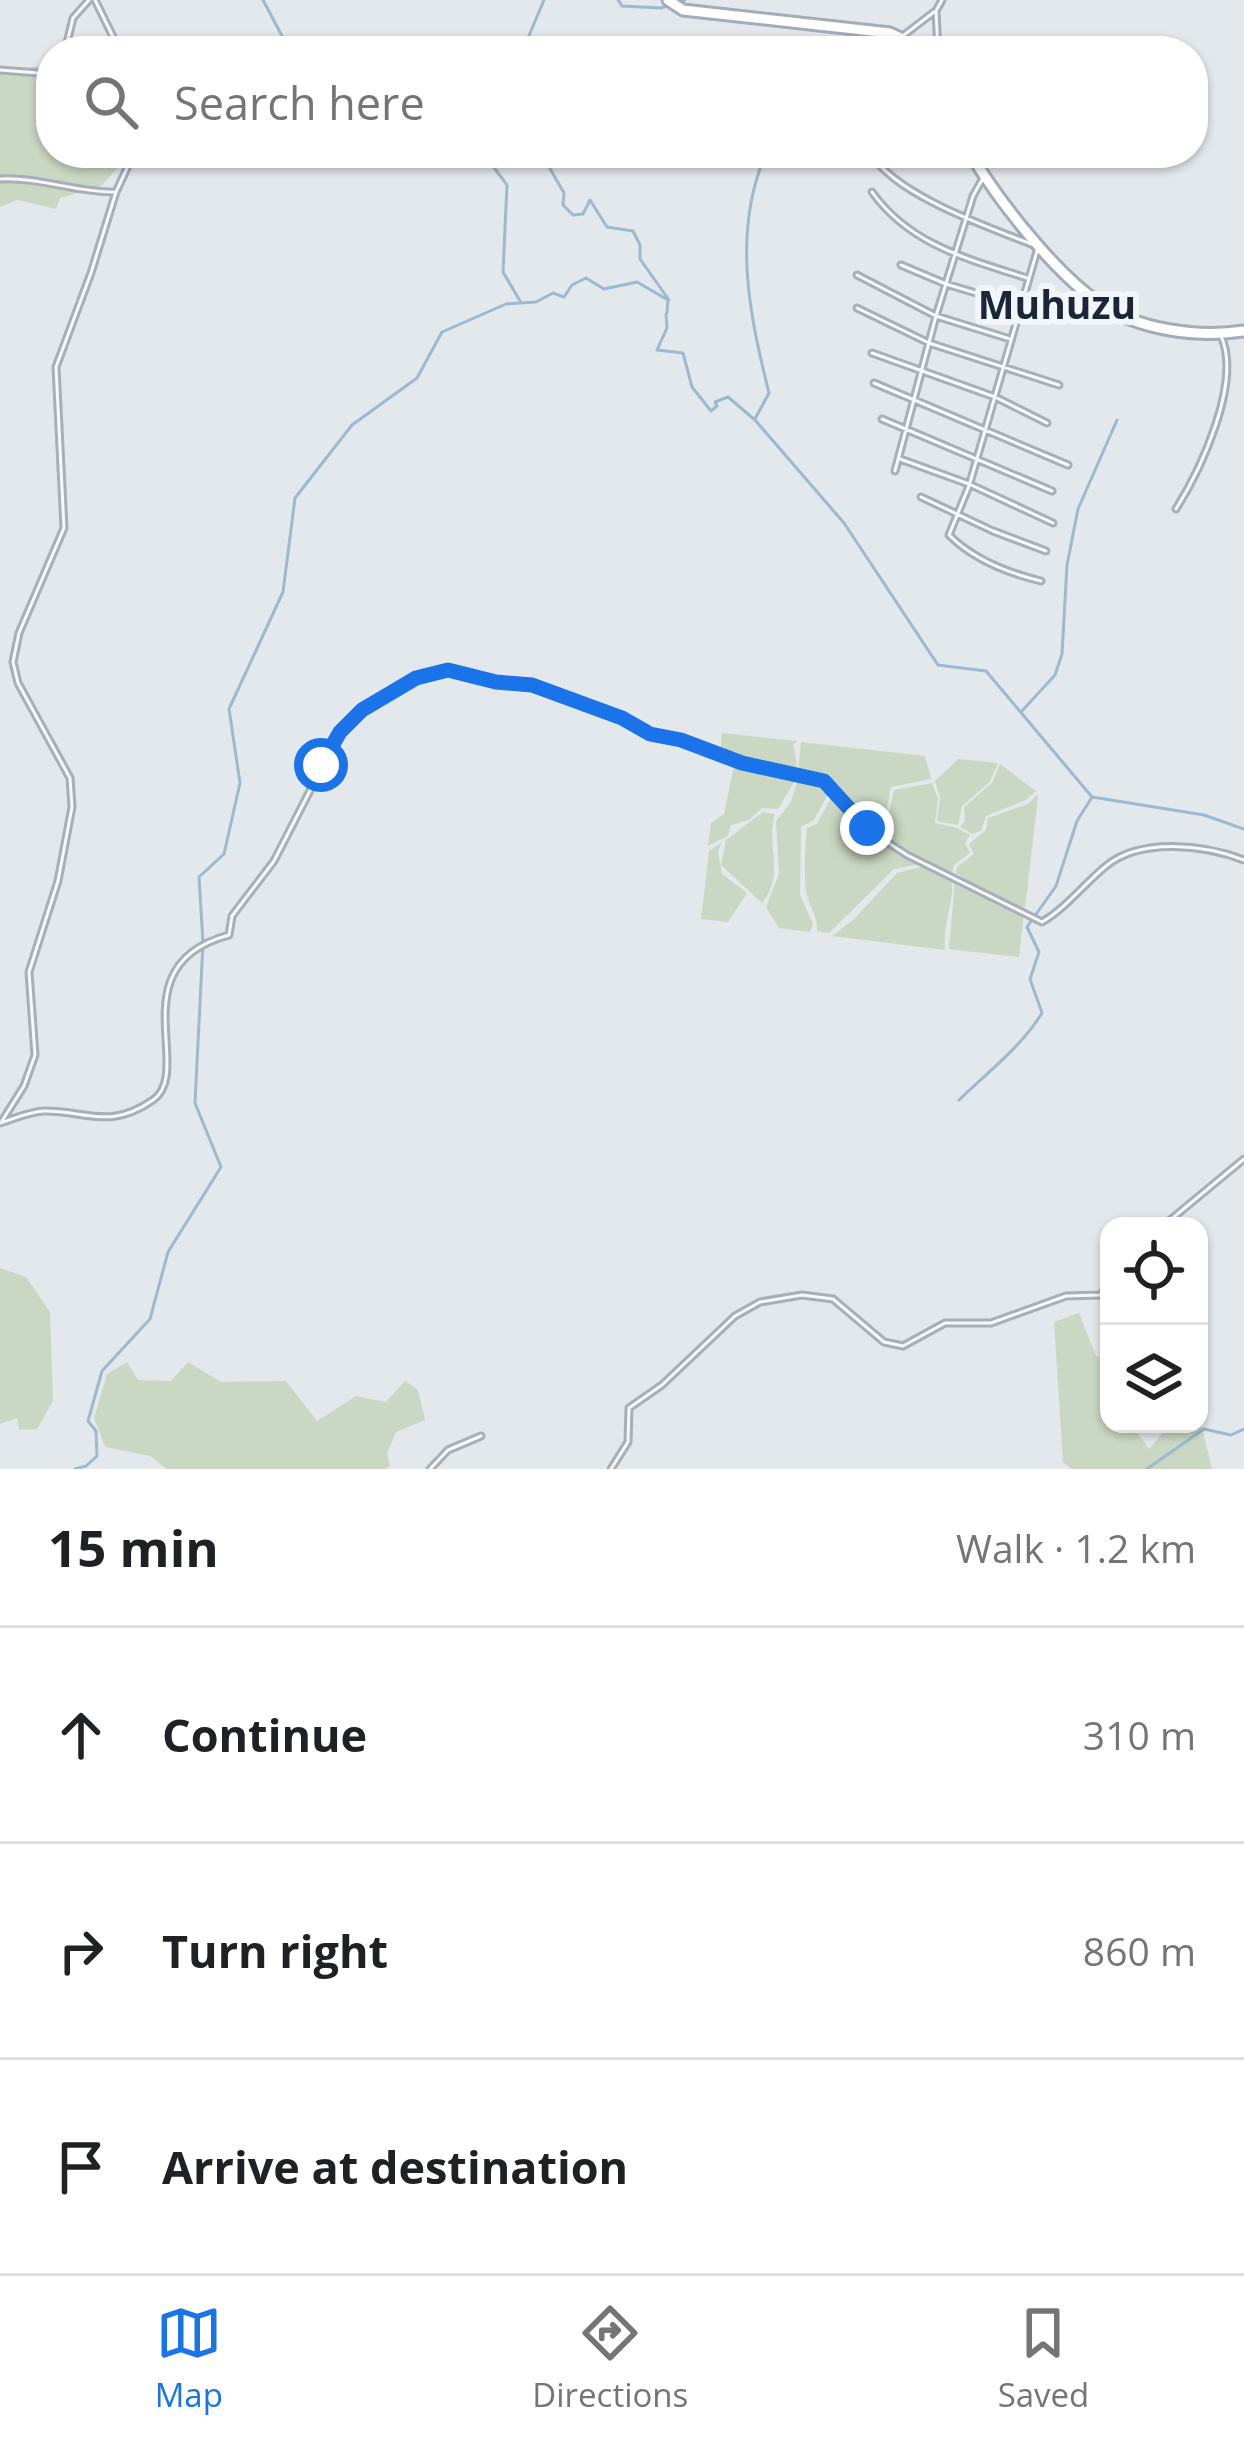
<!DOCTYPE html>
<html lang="en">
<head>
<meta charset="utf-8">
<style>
	:root { --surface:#fff; --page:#f2f2f2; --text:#202124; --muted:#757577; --line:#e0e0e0; --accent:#1a73e8 }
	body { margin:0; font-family:"Open Sans",sans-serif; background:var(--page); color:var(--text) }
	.controls { position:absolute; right:36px; bottom:36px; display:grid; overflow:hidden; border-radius:24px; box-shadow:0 3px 9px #0004 }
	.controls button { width:108px; height:108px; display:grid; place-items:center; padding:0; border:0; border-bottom:3px solid var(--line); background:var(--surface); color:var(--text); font:60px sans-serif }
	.stop { position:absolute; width:36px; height:36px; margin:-27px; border:9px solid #1a73e8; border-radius:50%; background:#fff }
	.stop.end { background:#1a73e8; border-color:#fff; box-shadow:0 3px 12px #0008 }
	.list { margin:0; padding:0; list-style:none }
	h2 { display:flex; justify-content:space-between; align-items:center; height:156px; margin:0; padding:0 48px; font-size:51px }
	h2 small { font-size:39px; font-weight:400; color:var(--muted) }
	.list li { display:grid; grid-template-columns:78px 1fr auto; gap:36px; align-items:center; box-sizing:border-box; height:216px; padding:0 48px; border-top:3px solid var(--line) }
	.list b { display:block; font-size:45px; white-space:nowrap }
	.list em { font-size:39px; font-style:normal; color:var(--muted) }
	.icon { flex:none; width:66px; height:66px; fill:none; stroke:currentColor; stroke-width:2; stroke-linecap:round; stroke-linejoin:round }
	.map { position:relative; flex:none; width:1244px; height:1469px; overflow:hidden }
	.search { position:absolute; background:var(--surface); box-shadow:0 3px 9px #0004; left:36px; right:36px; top:36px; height:132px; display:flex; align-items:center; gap:30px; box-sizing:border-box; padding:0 42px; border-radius:48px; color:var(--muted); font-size:45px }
	.sheet { height:804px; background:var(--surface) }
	nav { display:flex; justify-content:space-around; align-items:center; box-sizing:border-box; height:168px; border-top:3px solid var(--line); background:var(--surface); font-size:33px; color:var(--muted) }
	nav a { display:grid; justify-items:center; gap:6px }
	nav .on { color:var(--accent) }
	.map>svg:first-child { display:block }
	.green { fill:#cad7c3 }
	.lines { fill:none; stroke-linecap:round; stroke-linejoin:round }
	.stream { stroke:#9bb9cf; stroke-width:3 }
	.street-casing { stroke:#a7afb7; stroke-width:9 }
	.primary-casing { stroke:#a1adb9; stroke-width:15 }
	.street { stroke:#f6f8fa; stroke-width:3 }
	.primary { stroke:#fff; stroke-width:9 }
	.route { stroke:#1a73e8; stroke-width:15 }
	.labels { text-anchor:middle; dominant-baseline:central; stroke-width:12; stroke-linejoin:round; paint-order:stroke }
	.quarter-label { font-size:39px; font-weight:bold; fill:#1b2738; stroke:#f3f6f9 }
</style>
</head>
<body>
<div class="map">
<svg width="1244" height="1469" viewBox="0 0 1244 1469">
	<rect width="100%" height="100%" fill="#e3e8ec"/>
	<path class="green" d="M37 66 51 76V153H131L101 186 60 198 56 209 17 200 0 207V74Z
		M722 733 797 741 793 745 797 763 795 772 745 762 720 752Z
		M801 742 925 756 931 779 891 787 882 834 861 825 828 780 798 772Z
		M958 759 998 763 990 782 962 806 958 825 937 821 940 798 935 781Z
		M735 761 795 775 796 779 778 809 762 808 749 820 731 825 728 836 708 846 711 823 724 814Z
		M1000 764 1036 791 1026 800 986 816 981 831 972 834 960 827 965 821 964 807 992 783Z
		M799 777 826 784 831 789 814 820 801 827 800 895 813 924 810 932 779 928 766 907 779 874 776 821 791 802Z
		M932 783 938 799 935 823 957 828 970 835 965 843 970 853 954 865 952 873 914 857 884 836 894 790Z
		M833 794 859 828 919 864 894 869 829 933 817 931C818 916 808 905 806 891 804 879 805 842 807 828L817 824Z
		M1037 795 1038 798 1025 907 1002 902 956 873 957 867 974 854 969 844 986 830 988 818 1028 804Z
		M763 812 775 814C765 844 786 874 762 903L721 865 726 840Z
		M722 842 718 851 722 874 747 893 728 922 701 919 709 851Z
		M929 865 952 876C955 902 942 924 945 950L832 936 854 919 897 873Z
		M955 878 1001 907 1024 913 1019 957 949 949Z
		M0 1268 26 1277 50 1312 53 1401 37 1429 19 1430 17 1418 0 1424Z
		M1079 1313 1096 1356 1109 1362V1424H1131L1149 1449 1170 1424H1199V1416L1212 1469H1071L1063 1462 1054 1322Z
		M127 1362 138 1380 171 1381 188 1362 221 1382 286 1381 317 1421 356 1396 386 1402 405 1381 418 1390 425 1420 396 1432 387 1454 390 1466 385 1469H167L150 1456 105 1447 94 1418 107 1374Z"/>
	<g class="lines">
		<path class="stream" d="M263 0 290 51
			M618 0 622 6 661 8 685 0
			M528 51 525 45 544 0
			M483 153 507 185 503 272 520 301
			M541 153 564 193 563 205 573 215 583 214 590 200 607 227 633 231 640 245V259L669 300
			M666 314 667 328 657 350 683 353 692 387 711 411 717 406 715 402 728 397 755 420 844 523 938 665 986 671 1092 797 1204 815 1244 829
			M755 419 769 393C749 313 732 232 766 153
			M1021 712 1055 675 1062 654 1067 565 1078 509 1117 420
			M959 1100C989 1071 1021 1047 1042 1013L1030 979 1039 952 1027 927 1056 886 1077 821 1092 797
			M75 1469 86 1466 97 1456 96 1431 88 1421 102 1371 150 1319 168 1252 221 1167 195 1103 203 943 199 877 224 854 240 783 229 709 283 592 295 498 352 425 417 378 442 332 506 304 536 302 553 293 564 297 572 285 586 278 604 289 637 282 668 300 667 313
			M1147 1469 1204 1429 1231 1435 1244 1429"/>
		<defs>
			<path id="street" d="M95 0 120 51
				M904 35 934 12
				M65 51 73 18 89 0
				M938 51 936 11 942 0
				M0 70 51 74
				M871 153C893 194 988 227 1031 244
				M0 179C40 177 74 192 114 192
				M872 192C910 245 968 259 1027 278
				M1037 251 969 486 949 535C973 559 1008 573 1041 581
				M901 265 946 284 1019 306
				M857 275 936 316 1010 339
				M857 308 929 343 1059 385
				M872 353 995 397 1047 423
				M874 383 1068 465
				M882 419 1052 491
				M900 459 969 484 1053 523
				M895 471 936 316 973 196 983 178
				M921 497 993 531 1046 551
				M1176 509C1201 469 1242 382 1221 336
				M2 1121 24 1086 35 1055 29 972 58 881 72 807 70 778 18 683 13 662 19 633 64 528 56 367 91 273 116 192 134 153
				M0 1123C14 1119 30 1111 45 1111 87 1111 110 1130 153 1100 195 1071 118 965 229 935L232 916 274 861 340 732 375 701 420 677 448 670 496 682 532 685 622 718 649 734 681 740 743 763 824 781 861 825 907 855 1042 922C1067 907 1084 884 1106 866 1141 837 1205 845 1244 860
				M1163 1226 1244 1159
				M430 1469 448 1450 481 1436
				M611 1469 628 1442 629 1408 662 1385 735 1316 760 1302 802 1295 833 1299 884 1342 903 1346 945 1323H991L1066 1296 1100 1295 1109 1285"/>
			<path id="primary" d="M668 0 683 10 890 33 901 38 910 51
				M970 153C998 200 1053 271 1099 303 1138 330 1198 338 1244 331"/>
		</defs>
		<use href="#street" class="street-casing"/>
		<use href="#primary" class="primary-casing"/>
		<use href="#street" class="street"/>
		<use href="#primary" class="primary"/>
	</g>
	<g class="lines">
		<path class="route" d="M321 765 340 732 362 710 416 678 448 670 496 682 532 685 622 718 650 734 681 740 742 763 824 781 867 828"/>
	</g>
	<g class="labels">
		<g class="quarter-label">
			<text x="1057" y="303">Muhuzu</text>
		</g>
	</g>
</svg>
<div class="controls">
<button><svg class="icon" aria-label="locate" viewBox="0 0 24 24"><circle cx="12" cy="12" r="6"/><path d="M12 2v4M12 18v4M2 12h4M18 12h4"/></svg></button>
<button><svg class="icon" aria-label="layers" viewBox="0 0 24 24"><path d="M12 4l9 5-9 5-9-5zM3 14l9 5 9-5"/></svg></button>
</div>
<div class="stop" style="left:321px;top:765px"></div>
<div class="stop end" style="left:867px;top:828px"></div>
<div class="search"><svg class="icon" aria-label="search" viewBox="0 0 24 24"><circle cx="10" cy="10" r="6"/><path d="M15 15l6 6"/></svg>Search here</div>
</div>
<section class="sheet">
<h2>15 min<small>Walk · 1.2 km</small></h2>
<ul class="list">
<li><svg class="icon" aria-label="ahead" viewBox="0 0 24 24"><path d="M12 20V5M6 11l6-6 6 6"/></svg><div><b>Continue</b></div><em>310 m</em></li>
<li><svg class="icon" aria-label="right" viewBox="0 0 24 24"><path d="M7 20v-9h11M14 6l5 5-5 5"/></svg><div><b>Turn right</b></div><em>860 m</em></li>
<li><svg class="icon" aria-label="arrive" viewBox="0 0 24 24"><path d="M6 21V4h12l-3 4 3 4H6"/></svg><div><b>Arrive at destination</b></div></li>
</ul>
</section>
<nav>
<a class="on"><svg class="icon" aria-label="map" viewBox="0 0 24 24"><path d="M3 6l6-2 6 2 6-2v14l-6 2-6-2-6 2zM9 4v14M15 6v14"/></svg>Map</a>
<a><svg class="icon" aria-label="directions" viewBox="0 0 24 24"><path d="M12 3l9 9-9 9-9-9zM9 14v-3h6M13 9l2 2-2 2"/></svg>Directions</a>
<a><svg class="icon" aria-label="saved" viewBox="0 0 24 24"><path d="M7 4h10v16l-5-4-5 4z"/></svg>Saved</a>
</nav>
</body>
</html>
